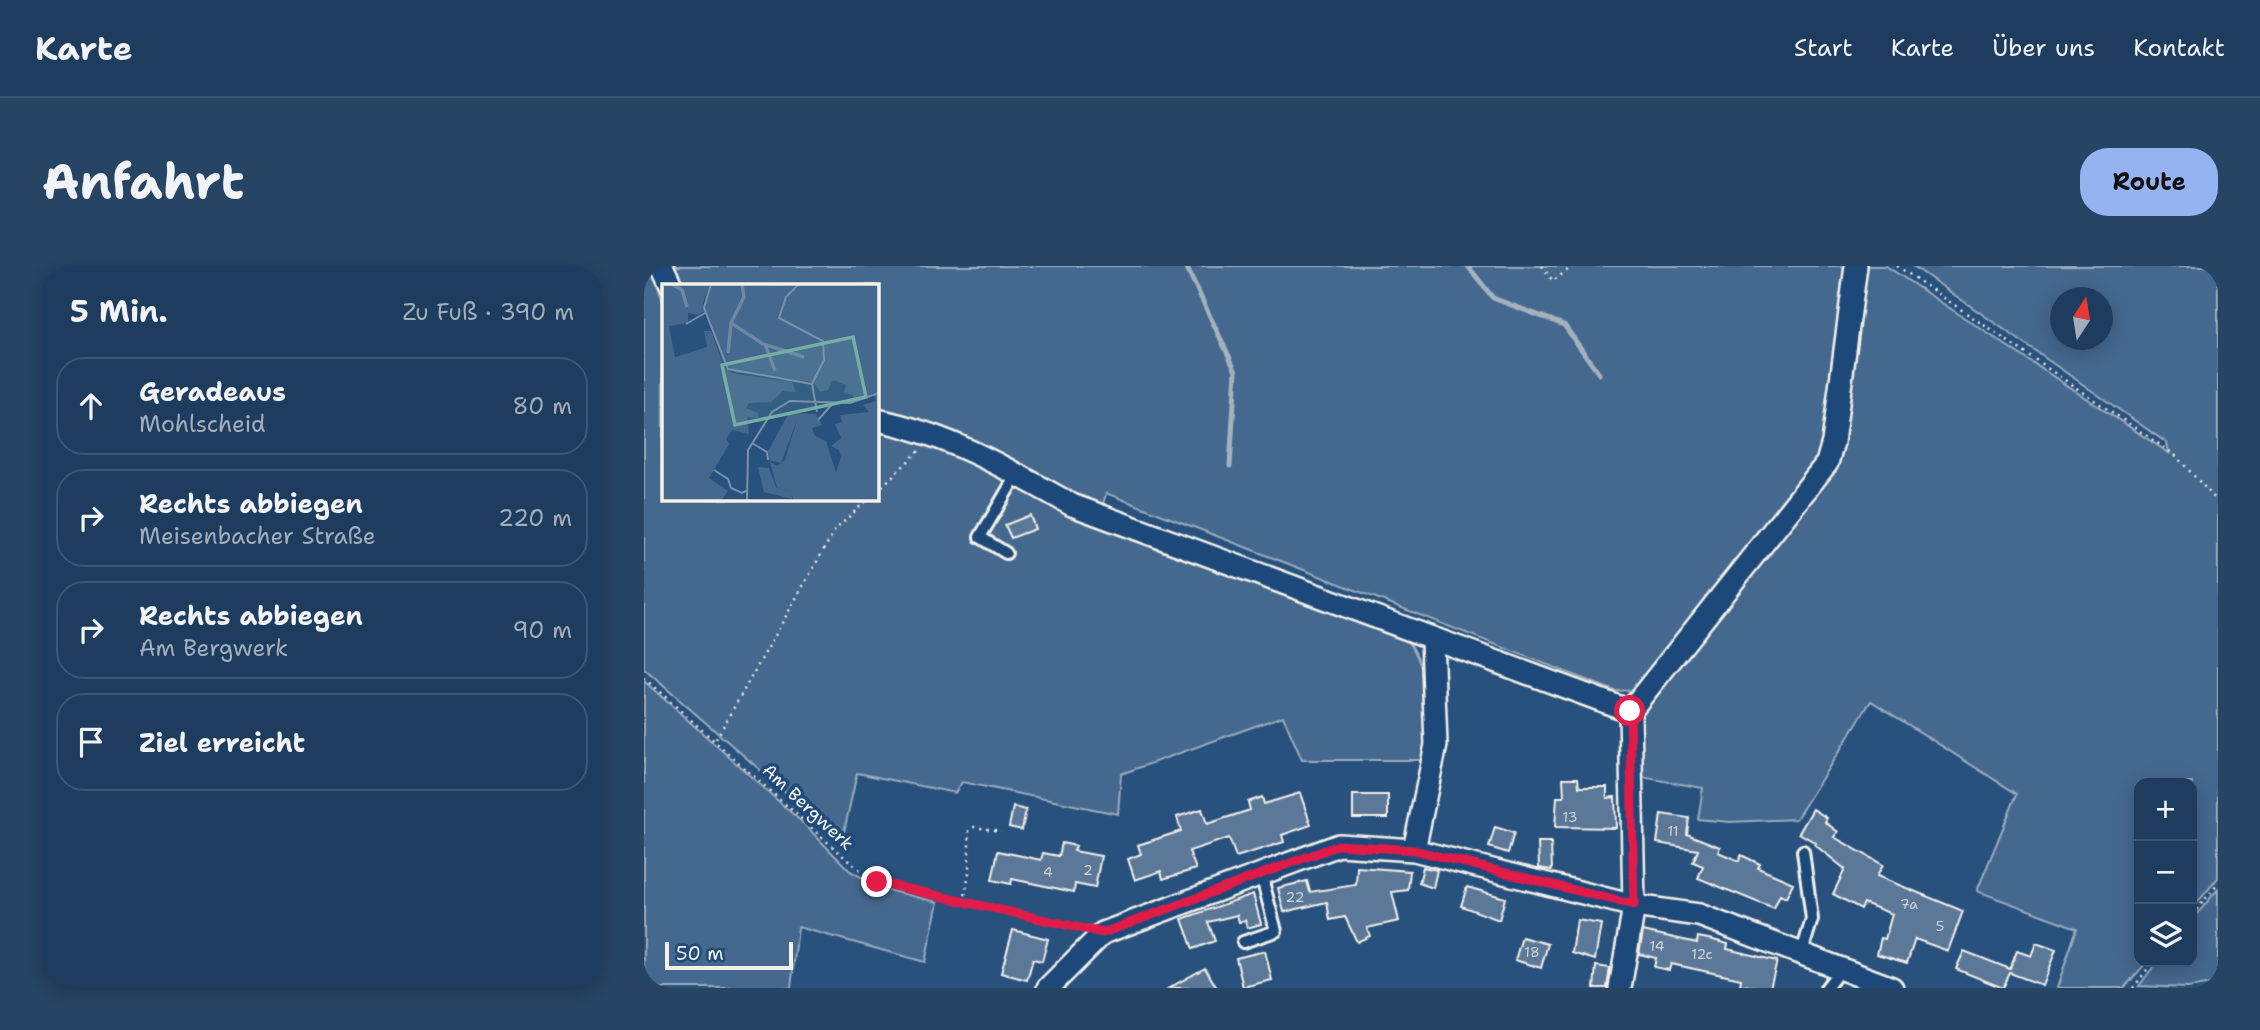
<!DOCTYPE html>
<html lang="de">
<head>
<meta charset="utf-8">
<style>
	:root { --surface:#1e3d5e; --page:#264464; --text:#f1f3f6; --muted:#a1aebc; --line:#3c5673; --accent:#95b2f1 }
	body { margin:0; font-family:"Shantell Sans",sans-serif; background:var(--page); color:var(--text) }
	.controls { position:absolute; right:21px; bottom:21px; display:grid; overflow:hidden; border-radius:14px; box-shadow:0 4px 18px #0003 }
	.controls button { width:63px; height:63px; display:grid; place-items:center; padding:0; border:0; border-bottom:2px solid var(--line); background:var(--surface); color:var(--text); font:35px sans-serif }
	.compass { position:absolute; left:1406px; top:21px; width:63px; height:63px; border-radius:50%; background:var(--surface); box-shadow:0 4px 18px #0003; rotate:12deg }
	.scale { position:absolute; left:21px; bottom:18px; width:128px; box-sizing:border-box; padding-left:7px; border:4px solid #f4f1e8; border-top:0; font-size:19px; line-height:24px; white-space:nowrap; color:#f4f1e8; -webkit-text-stroke:5px #1f4a7a; paint-order:stroke }
	.stop { position:absolute; width:21px; height:21px; margin:-16px; border:5px solid #e11d48; border-radius:50%; background:#fff }
	.stop.end { background:#e11d48; border-color:#fff; box-shadow:0 2px 7px #0008 }
	.list { margin:0; padding:0; list-style:none }
	h2 { display:flex; justify-content:space-between; align-items:center; height:91px; margin:0; padding:0 28px; font-size:30px }
	h2 small { font-size:23px; font-weight:400; color:var(--muted) }
	.list li { display:grid; grid-template-columns:46px 1fr auto; gap:21px; align-items:center; box-sizing:border-box; height:98px; margin:0 14px 14px; padding:0 14px; border:2px solid var(--line); border-radius:28px }
	.list b { display:block; font-size:26px; white-space:nowrap }
	.list p { margin:0; font-size:23px; white-space:nowrap; color:var(--muted) }
	.list em { font-size:23px; font-style:normal; color:var(--muted) }
	.icon { flex:none; width:38px; height:38px; fill:none; stroke:currentColor; stroke-width:2; stroke-linecap:round; stroke-linejoin:round }
	.map { position:relative; flex:none; width:1574px; height:722px; overflow:hidden; border-radius:28px }
	header { display:flex; align-items:center; gap:42px; box-sizing:border-box; height:98px; padding:0 35px; background:var(--surface); border-bottom:2px solid var(--line) }
	header strong { font-size:33px }
	nav { display:flex; gap:38px; margin-inline-start:auto; font-size:24px }
	.intro { display:flex; align-items:center; justify-content:space-between; box-sizing:border-box; height:168px; padding:0 42px }
	h1 { margin:0; font-size:49px }
	.button { padding:18px 32px; border-radius:28px; background:var(--accent); color:#111; font-size:24px; font-weight:700 }
	main { display:flex; gap:42px; padding:0 42px }
	aside { flex:1; background:var(--surface); border-radius:28px; box-shadow:0 4px 18px #0003 }
	.map>svg:first-child { display:block }
	.green { fill:#45688e; stroke:#9cacbb; stroke-width:2; fill-rule:evenodd }
	.lines { fill:none; stroke-linecap:round; stroke-linejoin:round }
	.stream { stroke:#a4b2be; stroke-width:5 }
	.building { fill:#5b7899; stroke:#f4f1e8; stroke-width:2 }
	.lane-casing { stroke:#f4f1e8; stroke-width:16 }
	.street-casing { stroke:#f4f1e8; stroke-width:26 }
	.path { stroke:#f4f1e8; stroke-width:2.5; stroke-dasharray:2 5; stroke-linecap:butt }
	.lane { stroke:#1f4a7a; stroke-width:10 }
	.street { stroke:#1f4a7a; stroke-width:21 }
	.route { stroke:#e11d48; stroke-width:9 }
	.labels { text-anchor:middle; dominant-baseline:central; stroke-width:7; stroke-linejoin:round; paint-order:stroke }
	.number-label { font-size:14px; fill:#ced3d4 }
	.street-label { font-size:18px; fill:#f4f1e8; stroke:#1f4a7a }
	.inset-river { fill:none; stroke:#6e88a2; stroke-width:3.5 }
	.inset-road { fill:none; stroke:#7a91a8; stroke-width:2 }
	.view { fill:#76ada5; fill-opacity:0.15; stroke:#76ada5; stroke-width:3.5 }
	.inset-edge { fill:none; stroke:#f4f1e8; stroke-width:3.5 }
</style>
</head>
<body>
<header>
<strong>Karte</strong>
<nav><a>Start</a><a>Karte</a><a>Über uns</a><a>Kontakt</a></nav>
</header>
<div class="intro"><h1>Anfahrt</h1><a class="button">Route</a></div>
<main>
<aside>
<h2>5 Min.<small>Zu Fuß · 390 m</small></h2>
<ul class="list">
<li><svg class="icon" aria-label="ahead" viewBox="0 0 24 24"><path d="M12 20V5M6 11l6-6 6 6"/></svg><div><b>Geradeaus</b><p>Mohlscheid</p></div><em>80 m</em></li>
<li><svg class="icon" aria-label="right" viewBox="0 0 24 24"><path d="M7 20v-9h11M14 6l5 5-5 5"/></svg><div><b>Rechts abbiegen</b><p>Meisenbacher Straße</p></div><em>220 m</em></li>
<li><svg class="icon" aria-label="right" viewBox="0 0 24 24"><path d="M7 20v-9h11M14 6l5 5-5 5"/></svg><div><b>Rechts abbiegen</b><p>Am Bergwerk</p></div><em>90 m</em></li>
<li><svg class="icon" aria-label="arrive" viewBox="0 0 24 24"><path d="M6 21V4h12l-3 4 3 4H6"/></svg><div><b>Ziel erreicht</b></div></li>
</ul>
</aside>
<div class="map">
<svg width="1574" height="722" viewBox="0 0 1574 722">
	<rect width="100%" height="100%" fill="#28517e"/>
	<filter id="ink" filterUnits="userSpaceOnUse"><feTurbulence type="fractalNoise" baseFrequency=".0143" numOctaves="2"/><feDisplacementMap in="SourceGraphic" scale="14" xChannelSelector="R" yChannelSelector="G"/><feConvolveMatrix kernelMatrix="1 2 1 2 8 2 1 2 1" color-interpolation-filters="sRGB"/></filter>
	<g filter="url(#ink)">
		<path class="green" d="M0 0H8L19 37V233H233V166L271 172 755 363C790 401 782 446 783 494H658L639 450 477 508 474 548 318 516 311 527 213 507 198 575 0 403Z
			M29 0H1206L1182 181 1164 212 996 424 971 425 462 227 458 242 361 192 233 149V19H36Z
			M1223 0H1242L1525 187 1523 177 1269 0H1574V612L1548 643V517H1495V696H1503L1480 722H1413L1433 662 1333 625 1373 528 1227 435 1152 553 1086 556 1054 553 1059 522 992 510 989 474 1000 436 1191 189ZM1416 32H1458V74H1416Z
			M0 415 160 558 206 605 239 623 294 636 281 696 154 661 147 722H0Z
			M1574 623V717L1544 722 1495 720 1513 696H1548V654Z"/>
		<g class="lines">
			<path class="stream" d="M542 0 592 105 586 200
				M824 0 849 32 920 59 955 108"/>
		</g>
		<path class="building" d="M386 249 391 263 367 272 361 259Z
			M919 512H934L935 521H963V532L971 531 972 562 911 561 913 531H920Z
			M656 527 667 559 638 569 640 576 592 591 585 572 545 585 552 603 519 613 517 605 491 614 484 593 497 588 494 579 537 565 533 551 558 543 563 558 606 544 604 536 618 531 620 538Z
			M709 529H744V552H709Z
			M369 541 382 544 378 564 365 561Z
			M1169 543 1183 552 1181 556 1194 566 1190 571 1239 599 1233 610 1319 645 1304 685 1271 673 1263 697 1233 688 1237 672 1241 673 1248 648 1220 637 1217 643 1189 628 1201 603 1171 579 1172 577 1155 567Z
			M1017 548 1045 552 1043 568 1076 581 1074 586 1095 595 1097 589 1116 598 1114 602 1149 617 1142 632 1136 629 1130 643 1054 612 1059 600 1049 596 1054 584 1013 577Z
			M851 561 870 567 864 587 845 581Z
			M894 576H907L908 604 895 602Z
			M418 577 432 580 430 585 457 590 451 622 431 618 430 626 368 613 367 618 348 614 354 585 397 594 399 587 415 590Z
			M713 601 766 605 764 624 748 626 755 655 723 662 726 670 713 676 701 651 686 654 683 636 640 646 634 622 663 615 666 626 712 619Z
			M779 601 793 604 789 622 775 617Z
			M823 621 861 632 855 654 817 640Z
			M609 628 617 658 603 662 601 654 595 656 593 649 564 656 571 675 549 683 538 653Z
			M933 654 957 658 951 694 928 687Z
			M369 664 404 673 398 695 389 693 383 714 357 707Z
			M999 665 1053 677 1054 671 1069 674 1084 678 1083 683 1133 695 1126 722 1096 719 1097 713 1027 698 1025 704 1010 701 1012 692 995 688Z
			M878 671 904 678 897 702 871 694Z
			M1392 677 1412 684 1398 719 1366 707 1359 722 1312 703 1320 685 1366 703 1373 685 1387 690Z
			M621 685 628 714 599 721 592 692Z
			M952 700 966 702 963 722H950Z
			M561 702 573 722H525Z"/>
		<g class="lines">
			<defs>
				<path id="lane" d="M362 287 336 271 373 208
					M599 676 632 665 617 608
					M1158 686 1168 653 1159 585
					M1182 722 1197 703"/>
				<path id="street" d="M18 0 27 19
					M233 154C304 168 366 204 428 239L986 445
					M770 584 792 479 788 373
					M404 722 459 667 695 579 770 584 990 640 1055 649 1248 722
					M976 722 990 640 986 445 1183 197 1189 176 1212 0"/>
			</defs>
			<use href="#lane" class="lane-casing"/>
			<use href="#street" class="street-casing"/>
			<path class="path" d="M898 0 909 15 929 0
				M1253 0 1531 189 1574 236
				M233 225 276 184
				M0 412 208 598 233 616 439 662
				M72 473 191 264 224 233
				M320 636 325 607V565L330 561 357 565
				M1548 649 1574 618
				M1489 722 1509 696"/>
			<use href="#lane" class="lane"/>
			<use href="#street" class="street"/>
		</g>
	</g>
	<g class="lines" filter="url(#ink)">
		<path class="route" d="M233 616 459 667 695 579 770 584 990 639 986 445"/>
	</g>
	<g class="labels">
		<g class="number-label">
			<text x="926" y="551">13</text>
			<text x="1029" y="565">11</text>
			<text x="444" y="604">2</text>
			<text x="404" y="606">4</text>
			<text x="651" y="631">22</text>
			<text x="1265" y="638">7a</text>
			<text x="1296" y="660">5</text>
			<text x="1013" y="680">14</text>
			<text x="888" y="686">18</text>
			<text x="1058" y="688">12c</text>
		</g>
		<g class="street-label">
			<text transform="translate(164 541) rotate(43)">Am Bergwerk</text>
		</g>
	</g>
	<g transform="translate(18 18)">
		<rect width="217" height="217" fill="#28517e"/>
		<path d="M0 0H48L41 19 42 27 49 0H217V109L190 118 191 111 182 109 184 101 171 96 166 106 158 108 151 98 86 89H74L61 78 43 27 35 31 26 29V39L7 42 13 73 45 63 42 47H49L62 83 68 88 75 90 130 98 134 108 121 107 109 118 87 119 84 124 96 129V134L85 133 87 150 70 146 64 155 67 160 47 194 66 207 59 217H0ZM217 110V217H131V212L130 215 102 208 96 183 107 184 114 203 131 209 115 203 108 178 115 182 123 176 135 136 119 179 107 176 106 167 127 129 154 130 160 141 150 144 153 152 164 157 174 189 179 173 177 166 169 162 179 154 173 140 180 138 178 131 207 128 201 121 214 117 212 112Z" fill="#45688e"/>
		<path class="inset-river" d="M10 0 20 6 25 23M80 0 82 13 69 39 101 60 142 73M103 60 113 87M66 69 69 40"/>
		<path class="inset-road" d="M49 0 42 24 66 85 150 100M137 0 124 13 117 34 161 57 162 76 150 100 155 128M24 40 43 29M156 136 172 118M90 159 105 168 106 176M52 186 66 195 69 204 80 209 86 206M85 217 86 166 110 128 128 117 188 119 217 109"/>
		<path class="view" d="M191 53 204 113 73 141 60 81Z"/>
		<rect width="217" height="217" class="inset-edge"/>
	</g>
</svg>
<div class="controls">
<button>+</button>
<button>−</button>
<button><svg class="icon" aria-label="layers" viewBox="0 0 24 24"><path d="M12 4l9 5-9 5-9-5zM3 14l9 5 9-5"/></svg></button>
</div>
<svg class="compass" viewBox="-18 -18 36 36"><path d="M0-13l5 13h-10z" fill="#e53935"/><path d="M0 13l5-13h-10z" fill="#a1aebc"/></svg>
<div class="scale">50 m</div>
<div class="stop" style="left:986px;top:445px"></div>
<div class="stop end" style="left:233px;top:616px"></div>
</div>
</main>
</body>
</html>
